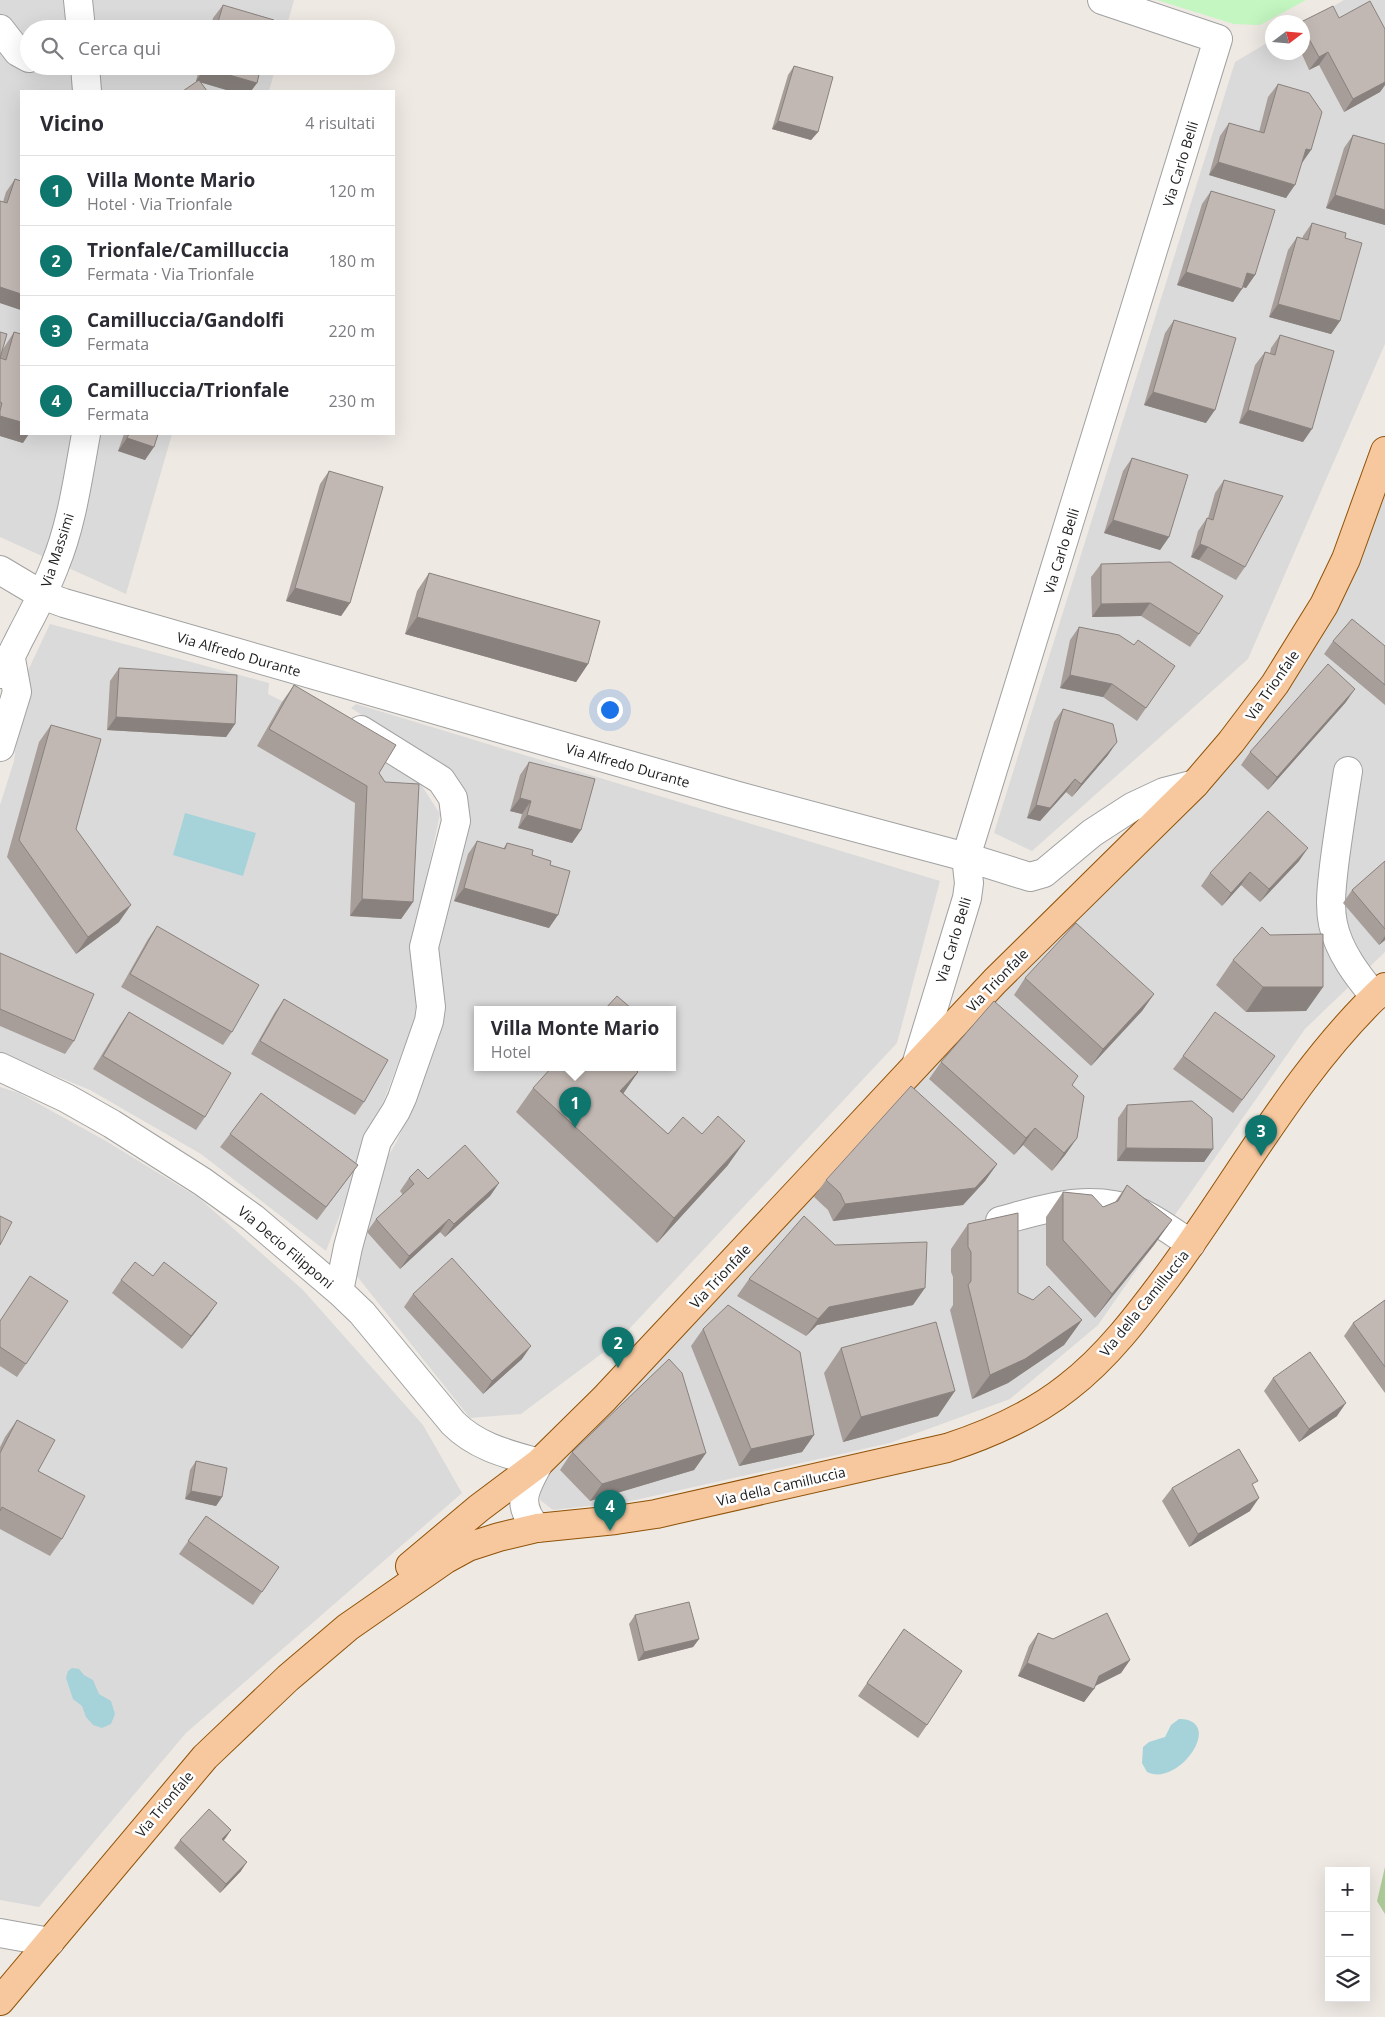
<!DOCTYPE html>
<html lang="it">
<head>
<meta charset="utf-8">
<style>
	:root { --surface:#fff; --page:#f2f2f3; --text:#2b2b33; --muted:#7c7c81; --line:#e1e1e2; --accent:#0f766e }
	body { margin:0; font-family:"Open Sans",sans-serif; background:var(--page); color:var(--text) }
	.controls { position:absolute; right:15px; bottom:15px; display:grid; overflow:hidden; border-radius:0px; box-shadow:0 5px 20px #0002 }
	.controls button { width:45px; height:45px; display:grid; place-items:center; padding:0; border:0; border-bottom:1px solid var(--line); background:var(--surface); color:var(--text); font:25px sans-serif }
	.compass { position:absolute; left:1265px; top:15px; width:45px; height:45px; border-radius:50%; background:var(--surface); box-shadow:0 5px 20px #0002; rotate:74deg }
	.you { position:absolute; left:609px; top:709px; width:18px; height:18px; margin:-12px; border:4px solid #fff; border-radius:50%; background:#1a73e8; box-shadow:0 0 0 8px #1a73e833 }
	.badge { display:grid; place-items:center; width:32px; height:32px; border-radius:50%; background:var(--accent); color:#fff; font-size:16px; font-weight:700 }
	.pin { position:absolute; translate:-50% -41px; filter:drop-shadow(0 1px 2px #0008) }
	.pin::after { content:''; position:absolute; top:26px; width:18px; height:15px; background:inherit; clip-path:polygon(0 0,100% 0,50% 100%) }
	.popup { position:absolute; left:474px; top:1006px; width:202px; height:65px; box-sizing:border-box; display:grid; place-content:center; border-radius:0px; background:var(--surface); filter:drop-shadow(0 1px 4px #0005); font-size:16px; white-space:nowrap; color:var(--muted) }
	.popup b { font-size:19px; color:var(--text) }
	.popup::after { content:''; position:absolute; left:50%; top:100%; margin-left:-10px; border:10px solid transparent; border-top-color:var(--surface) }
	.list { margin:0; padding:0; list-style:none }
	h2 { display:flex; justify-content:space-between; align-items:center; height:65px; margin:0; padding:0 20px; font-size:21px }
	h2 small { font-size:16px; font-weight:400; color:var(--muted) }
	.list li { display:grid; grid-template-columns:32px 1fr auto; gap:15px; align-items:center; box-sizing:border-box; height:70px; padding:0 20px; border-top:1px solid var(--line) }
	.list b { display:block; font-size:19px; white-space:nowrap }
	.list p { margin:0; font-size:16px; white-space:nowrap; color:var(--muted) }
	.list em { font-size:16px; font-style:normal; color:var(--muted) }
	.icon { flex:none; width:28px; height:28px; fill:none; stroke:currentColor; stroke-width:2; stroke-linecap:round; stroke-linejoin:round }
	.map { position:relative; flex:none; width:1385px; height:2017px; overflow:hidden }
	.search { position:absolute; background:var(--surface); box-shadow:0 5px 20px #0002; left:20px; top:20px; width:375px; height:55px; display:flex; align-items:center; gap:12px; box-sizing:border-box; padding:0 18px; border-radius:28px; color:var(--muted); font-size:19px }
	.panel { position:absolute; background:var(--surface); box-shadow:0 5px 20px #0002; left:20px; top:90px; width:375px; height:345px; border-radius:0px }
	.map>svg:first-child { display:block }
	.residential { fill:#dbdada; fill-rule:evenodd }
	.forest { fill:#adcb99 }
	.park { fill:#c3f6c1 }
	.water { fill:#a5d3d9 }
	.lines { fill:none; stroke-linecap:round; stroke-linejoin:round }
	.minor-casing { stroke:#a1a1a1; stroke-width:30 }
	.major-casing { stroke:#8f5307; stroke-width:30 }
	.minor { stroke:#fff; stroke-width:28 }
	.major { stroke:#f7c79e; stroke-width:28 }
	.wall { fill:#a79e9a }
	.shaded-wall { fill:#88817d }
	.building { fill:#c2b8b3; stroke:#88817d }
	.labels { text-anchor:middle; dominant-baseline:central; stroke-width:5; stroke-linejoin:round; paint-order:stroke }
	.street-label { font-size:14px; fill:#1d1d1d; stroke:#fff }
</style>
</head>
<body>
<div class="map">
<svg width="1385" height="2017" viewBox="0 0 1385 2017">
	<rect width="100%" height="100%" fill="#eee9e3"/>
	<path class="residential" d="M0 0H294L286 29H29V66H276L269 91H21V434H172L126 594 0 537Z
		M1344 0H1385V344L1248 659 1032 851 994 833 1235 62 1272 40V52H1302L1303 24Z
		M1385 495V952L1305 1029 1098 1325 1010 1399 890 1443 631 1501 553 1510 540 1500 542 1479 558 1465 702 1309 900 1103 1069 923 1238 756 1336 612 1371 533Z
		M50 624 269 683 268 694 374 747 422 786 440 814 413 941 419 966 417 1014 326 1251 201 1154 90 1090 0 1053V805L14 761 23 681Z
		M356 704 940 881 897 1043 616 1343 521 1414 470 1418 356 1275 383 1165 397 1141 439 1039 441 1005 434 940 450 772 351 708ZM478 1009H672V1067H478Z
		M0 1087 19 1093 106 1141 199 1198 303 1290 423 1425 462 1493 186 1733 39 1907 0 1900Z"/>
	<path class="forest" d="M1385 1867V1914L1377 1901Z"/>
	<path class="park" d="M1157 0H1306L1260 25 1234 24Z"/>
	<path class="water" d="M185 813 256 833 243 876 173 855Z
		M72 1668 79 1669 84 1675 93 1680 99 1694 111 1701 115 1714 111 1724 102 1728 93 1725 86 1717 82 1706 73 1699 66 1678 68 1671Z
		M1179 1719C1226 1719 1179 1788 1147 1772L1142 1763 1143 1747 1149 1742 1165 1737 1171 1725Z"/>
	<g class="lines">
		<defs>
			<path id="minor" d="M78 0 81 29
				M0 29 18 52 29 58
				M85 66 87 91
				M0 570 42 595 64 603 513 732 738 796 966 857 1030 877 1044 873 1092 833 1132 807 1164 792 1195 784
				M0 674C10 660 14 649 22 634 34 611 46 589 55 565 72 524 78 477 86 434
				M0 747 17 692 11 659
				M1348 771C1343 803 1338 834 1334 866 1332 885 1329 905 1333 924 1339 952 1357 975 1375 997
				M916 1065 967 898 969 883 966 857 1218 39 1102 0
				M0 1067 66 1098 112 1124 203 1182 253 1218 339 1291 362 1313 453 1423C477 1447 507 1454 539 1463 525 1488 515 1504 537 1528
				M1000 1221C1048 1208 1089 1193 1139 1212 1157 1220 1174 1233 1191 1244
				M339 1291 348 1247 377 1141 396 1111 402 1098 429 1021 431 1007 424 947 456 821 453 798 441 780 361 730
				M0 1933 50 1942"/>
			<path id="major" d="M410 1566 479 1508 539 1463 604 1399 995 981 1195 784 1231 742 1275 684 1324 605 1346 559 1385 451
				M0 2001 205 1757 288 1678 348 1627 446 1559 468 1547 499 1537 537 1528 616 1520 656 1514 947 1448C990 1434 1033 1415 1068 1387 1107 1357 1137 1317 1167 1277 1239 1180 1296 1070 1385 987"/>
		</defs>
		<use href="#minor" class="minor-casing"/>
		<use href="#major" class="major-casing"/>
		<use href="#minor" class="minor"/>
		<use href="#major" class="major"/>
	</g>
	<path class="wall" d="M223 5 272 29H210L213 18Z
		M1339 18 1385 29V85L1380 92 1344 112 1319 65 1309 70 1301 52H1302V22Z
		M200 66H261L257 83 251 91H230L196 81Z
		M794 66 818 132 811 140 772 129 788 75Z
		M1278 84 1311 150 1301 163 1286 198 1209 175 1220 136 1229 123 1259 132 1268 97Z
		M1353 135 1385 144V225L1326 208 1344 148Z
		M15 179 21 310 0 303V201L3 202 6 192Z
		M1211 191 1255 275 1246 288 1243 287 1233 302 1177 285 1202 204Z
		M1312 223 1345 238 1340 321 1331 334 1269 317 1288 250 1297 237 1302 239 1303 236Z
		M1174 320 1206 423 1144 405 1165 333Z
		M0 332 3 349 14 332 23 443 0 436Z
		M1280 335 1303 442 1239 423 1255 365 1265 352 1270 353 1271 348Z
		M124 434H158L145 460 118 451Z
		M1132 458 1169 537 1160 550 1104 533 1123 471Z
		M329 471 350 603 341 616 286 601 320 484Z
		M1224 480 1245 567 1236 580 1199 560 1191 557 1198 531 1207 518H1208L1215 493Z
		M1101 564 1199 634 1190 647 1141 616 1092 617 1091 577Z
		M429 573 588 664 576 682 405 634 417 591Z
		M1079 627 1134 645 1175 666 1137 721 1103 697 1060 688 1070 640Z
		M1333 641 1385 646V705L1324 654Z
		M119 668 235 724 226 737 107 730 110 681Z
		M294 685 379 773 385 782 413 902 401 919 350 916 355 803 257 746 282 702Z
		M1346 702 1268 790 1241 765 1250 752Z
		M1063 709 1108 755 1072 797 1066 792 1040 821 1027 818 1054 722Z
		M51 725 76 829 119 922 76 954 7 857 39 742Z
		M529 762 581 830 572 843 518 828 522 814 510 811 520 775Z
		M477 841 503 849 507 843 532 855 550 865 549 928 454 901 468 854Z
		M1299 861 1260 902 1241 885 1222 906 1201 886 1210 873Z
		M1385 861V940L1379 945 1343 903 1352 890Z
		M157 926 232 1032 223 1045 121 987 148 939Z
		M0 953 74 1041 65 1054 0 1026Z
		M1233 960 1323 987 1306 1011 1246 1012 1216 985Z
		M1025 978 1154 994 1142 1011 1091 1066 1014 995Z
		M284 999 364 1102 355 1115 251 1054 275 1012Z
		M129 1012 205 1117 196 1130 93 1069 120 1025Z
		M1183 1056H1275L1233 1113 1173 1069Z
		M941 1062 1072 1085 1077 1138 1065 1155 1052 1171 1023 1145 1014 1155 929 1079Z
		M638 1072 623 1093 668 1134 728 1165 657 1243 516 1112 533 1088Z
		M1127 1105 1213 1149 1204 1162 1117 1161 1118 1118Z
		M230 1134 358 1165 317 1220 220 1147Z
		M997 1164 985 1181 963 1205 833 1221 828 1210 814 1197 826 1180Z
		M409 1178 499 1183 490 1196 445 1237 440 1232 400 1269 367 1232 376 1219 403 1195 400 1191Z
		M1127 1185 1172 1220 1154 1245 1095 1318 1046 1265V1217L1063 1192 1103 1207 1115 1202Z
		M968 1224 1018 1293 1033 1300 1082 1320 1064 1345 1008 1383 972 1399 950 1310 953 1305V1277L951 1272V1249Z
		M835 1245 913 1305 817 1325 806 1336 737 1296 749 1279Z
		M153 1276 208 1316 182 1349 112 1293 121 1280Z
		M413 1294 522 1359 483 1394 404 1307Z
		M1385 1300V1393L1344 1336 1353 1323Z
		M0 1320 26 1364 17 1377 0 1366Z
		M703 1329 814 1435 802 1452 739 1466 691 1346Z
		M841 1348 938 1416 843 1442 824 1373Z
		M1273 1378 1337 1416 1299 1442 1264 1391Z
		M17 1420 38 1471 62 1539 50 1556 0 1529V1447L5 1437Z
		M572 1452 706 1453 694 1470 590 1501 560 1470Z
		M196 1461 222 1497 216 1506 185 1499 190 1470Z
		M1253 1487 1250 1511 1189 1547 1162 1501 1172 1488Z
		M206 1516 279 1567 253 1605 179 1554Z
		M635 1615 699 1639 693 1647 638 1661 629 1624Z
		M904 1629 927 1725 918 1738 858 1696Z
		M1038 1633 1053 1639 1130 1660 1121 1673 1095 1686 1084 1702 1018 1676 1029 1646Z
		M231 1830 223 1840 241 1871 220 1893 174 1848 180 1840Z"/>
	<path class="shaded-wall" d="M1328 52 1319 65 1309 70 1319 57Z
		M205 68 257 83 251 91H230L196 81Z
		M1385 76V85L1380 92 1344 112 1353 99Z
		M778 121 818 132 811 140 772 129Z
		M1306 149 1311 150 1302 163 1297 162Z
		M1218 162 1295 185 1286 198 1209 175Z
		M1335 195 1385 210V225L1326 208Z
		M1186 272 1242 289 1233 302 1177 285Z
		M1247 273 1255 275 1246 288 1238 286Z
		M0 287 21 294V310L0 303Z
		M1278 304 1340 321 1331 334 1269 317Z
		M1153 392 1215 410 1206 423 1144 405Z
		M1248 410 1312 429 1303 442 1239 423Z
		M0 416 21 422V434H29L23 443 0 436Z
		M127 438 154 447 145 460 118 451Z
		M1113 520 1169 537 1160 550 1104 533Z
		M1200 544 1208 547 1199 560 1191 557Z
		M295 588 350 603 341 616 286 601Z
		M1150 603 1141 616 1092 617 1101 604Z
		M417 617 588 664 576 682 405 634Z
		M1070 675 1112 684 1103 697 1060 688Z
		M1355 689 1346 702 1268 790 1277 777Z
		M116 717 235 724 226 737 107 730Z
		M1117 742 1108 755 1072 797 1081 784Z
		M1075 779 1066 792 1040 821 1027 818 1036 805Z
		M520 798 531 801 522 814 510 811Z
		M527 815 581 830 572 843 518 828Z
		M1308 848 1299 861 1260 902 1269 889Z
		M1250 872 1241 885 1222 906 1231 893Z
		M464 888 558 915 549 928 454 901Z
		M362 899 413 902 401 919 350 916Z
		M131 905 119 922 76 954 88 937Z
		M1385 936V940L1379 945Z
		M1263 987H1323L1306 1011 1246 1012Z
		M1154 994 1142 1011 1091 1066 1103 1049Z
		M638 1072 621 1097 620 1091Z
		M1035 1128 1023 1145 1014 1155 1026 1138Z
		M1077 1138 1065 1155 1052 1171 1064 1153Z
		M745 1141 728 1165 657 1243 674 1218Z
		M1126 1148 1213 1149 1204 1162 1117 1161Z
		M997 1164 985 1181 963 1205 833 1221 845 1204Z
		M499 1183 490 1196 445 1237 454 1224Z
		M449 1219 440 1232 400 1269 409 1256Z
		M1172 1220 1154 1245 1095 1318 1112 1294Z
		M925 1288 913 1305 817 1325 806 1336 818 1319 829 1307Z
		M217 1303 208 1316 182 1349 191 1336Z
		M1082 1320 1064 1345 1008 1383 972 1399 990 1375Z
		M531 1346 522 1359 483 1394 492 1381Z
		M955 1391 938 1416 843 1442 861 1417Z
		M1346 1403 1337 1416 1299 1442 1309 1429Z
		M814 1435 802 1452 739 1466 751 1449Z
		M706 1453 694 1470 590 1501 602 1484Z
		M191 1491 222 1497 216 1506 185 1499Z
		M1259 1498 1250 1511 1189 1547 1198 1534Z
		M699 1639 693 1647 638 1661 644 1652Z
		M1130 1660 1121 1673 1091 1688 1094 1689 1084 1702 1018 1676 1027 1663 1099 1676Z
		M231 1830 225 1839 216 1848 222 1839Z
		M247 1862 241 1871 220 1893 226 1884Z"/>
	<path class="building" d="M1370 1 1385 29V82L1353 99 1328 52 1319 57 1302 26V22H1301L1333 6 1339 18Z
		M223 5 274 20 272 29H216Z
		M205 66H261L257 83 205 68Z
		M794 66 833 77 818 132 778 121Z
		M199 80 207 91H183Z
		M1278 84 1309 93 1322 112 1311 150 1306 149 1295 185 1218 162 1229 123 1264 133Z
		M1353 135 1385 144V210L1335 195Z
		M15 179 21 181V294L0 287V201L7 203Z
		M1211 191 1275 210 1255 275 1247 273 1242 289 1186 272Z
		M1312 223 1346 233 1345 238 1362 243 1340 321 1278 304 1297 237 1308 240Z
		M1174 320 1236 338 1215 410 1153 392Z
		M0 332 7 334 0 358Z
		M14 332 21 334V422L0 416V411L2 403 0 402V358L6 360Z
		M1280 335 1334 351 1312 429 1248 410 1265 352 1275 355Z
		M129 434H158L154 447 127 438Z
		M1132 458 1188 475 1169 537 1113 520Z
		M329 471 383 487 350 603 295 588Z
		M1224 480 1283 496 1245 567 1208 547 1200 544 1207 518 1213 520Z
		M1170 562 1223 596 1199 634 1150 603 1101 604V564Z
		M429 573 600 621 588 664 417 617Z
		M1352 619 1385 646V685L1333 641Z
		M1079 627 1119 635 1134 645 1138 640 1175 666 1146 708 1112 684 1070 675Z
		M1328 664 1355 689 1277 777 1250 752Z
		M119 668 237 675 235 724 116 717Z
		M294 685 396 745 379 773 385 782 419 784 413 902 362 899 367 786 269 729Z
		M1063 709 1113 724 1117 742 1081 784 1075 779 1050 808 1036 805Z
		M51 725 101 739 76 829 131 905 88 937 19 840Z
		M529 762 595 779 581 830 527 815 531 801 520 798Z
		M1268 811 1308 848 1269 889 1250 872 1231 893 1210 873Z
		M477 841 505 849 507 843 533 850 532 855 551 861 550 865 570 871 558 915 464 888Z
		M1385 861V929L1352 890Z
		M1076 923 1154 994 1103 1049 1025 978Z
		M157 926 259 985 232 1032 130 974Z
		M1262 927 1270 935 1323 934V987H1263L1233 960Z
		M0 953 94 994 74 1041 0 1009Z
		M617 996 632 1009H605Z
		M284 999 388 1060 364 1102 260 1041Z
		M994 1001 1078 1076 1072 1085 1084 1096 1077 1138 1064 1153 1035 1128 1026 1138 941 1062Z
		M129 1012 231 1073 205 1117 103 1056Z
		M1215 1012 1275 1056 1242 1100 1183 1056Z
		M552 1067H632L638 1072 620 1091 668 1134 683 1117 702 1134 718 1116 745 1141 674 1218 533 1088Z
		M911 1086 997 1164 975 1188 845 1204 840 1193 826 1180Z
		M261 1093 358 1165 326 1207 230 1134Z
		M1192 1101 1212 1118 1213 1149 1126 1148 1127 1105Z
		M465 1145 499 1183 454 1224 449 1219 409 1256 376 1219 414 1184 409 1178 418 1169 428 1179Z
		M1127 1185 1172 1220 1112 1294 1063 1240V1192L1092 1195 1103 1207 1118 1201Z
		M1018 1213V1293L1033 1300 1049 1286 1082 1320 1025 1359 990 1375 968 1285 971 1281V1252L968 1247V1224Z
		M0 1216 12 1222 0 1245Z
		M804 1216 835 1245 927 1242 925 1288 829 1307 818 1319 749 1279Z
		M452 1258 531 1346 492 1381 413 1294Z
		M135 1262 153 1276 164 1262 217 1303 191 1336 121 1280Z
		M30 1276 68 1301 26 1364 0 1347V1321Z
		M1385 1300V1367L1353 1323Z
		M728 1305 800 1352 814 1435 751 1449 703 1329Z
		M936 1322 955 1391 861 1417 841 1348Z
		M1310 1352 1346 1403 1309 1429 1273 1378Z
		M669 1359 682 1373 706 1453 602 1484 572 1452Z
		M17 1420 55 1440 38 1471 85 1496 62 1539 2 1507 0 1511V1453Z
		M1239 1449 1258 1481 1252 1484 1259 1498 1198 1534 1172 1488Z
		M196 1461 227 1468 222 1497 191 1491Z
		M206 1516 279 1567 262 1592 188 1541Z
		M689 1602 699 1639 644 1652 635 1615Z
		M1107 1613 1130 1660 1099 1676 1094 1689 1027 1663 1038 1633 1053 1639Z
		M904 1629 962 1671 927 1725 867 1683Z
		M209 1809 231 1830 222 1839 247 1862 226 1884 180 1840Z"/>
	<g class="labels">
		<g class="street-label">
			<text transform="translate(1180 164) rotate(-73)">Via Carlo Belli</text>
			<text transform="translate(57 550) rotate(-72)">Via Massimi</text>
			<text transform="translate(1061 551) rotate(-73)">Via Carlo Belli</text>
			<text transform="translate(239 654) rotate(16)">Via Alfredo Durante</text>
			<text transform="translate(1272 685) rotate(-55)">Via Trionfale</text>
			<text transform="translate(628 765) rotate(16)">Via Alfredo Durante</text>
			<text transform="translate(953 940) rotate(-73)">Via Carlo Belli</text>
			<text transform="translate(997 980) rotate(-46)">Via Trionfale</text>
			<text transform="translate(286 1247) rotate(40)">Via Decio Filipponi</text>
			<text transform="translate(720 1276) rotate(-47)">Via Trionfale</text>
			<text transform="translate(1144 1303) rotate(-51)">Via della Camilluccia</text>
			<text transform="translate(781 1486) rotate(-13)">Via della Camilluccia</text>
			<text transform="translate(164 1804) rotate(-50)">Via Trionfale</text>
		</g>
	</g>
</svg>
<div class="controls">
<button>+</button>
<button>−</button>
<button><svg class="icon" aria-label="layers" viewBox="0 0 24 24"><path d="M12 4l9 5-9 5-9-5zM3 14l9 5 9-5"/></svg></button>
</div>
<svg class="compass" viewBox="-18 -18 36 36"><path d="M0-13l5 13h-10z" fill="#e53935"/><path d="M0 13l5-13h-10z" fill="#7c7c81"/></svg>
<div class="you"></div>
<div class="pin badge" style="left:575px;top:1128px">1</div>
<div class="popup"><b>Villa Monte Mario</b>Hotel</div>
<div class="pin badge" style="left:618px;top:1368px">2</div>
<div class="pin badge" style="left:1261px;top:1156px">3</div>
<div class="pin badge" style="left:610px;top:1531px">4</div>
<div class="search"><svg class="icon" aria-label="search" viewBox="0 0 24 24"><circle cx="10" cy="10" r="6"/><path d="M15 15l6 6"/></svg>Cerca qui</div>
<section class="panel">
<h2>Vicino<small>4 risultati</small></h2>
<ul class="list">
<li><span class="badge">1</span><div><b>Villa Monte Mario</b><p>Hotel · Via Trionfale</p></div><em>120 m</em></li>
<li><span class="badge">2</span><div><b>Trionfale/Camilluccia</b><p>Fermata · Via Trionfale</p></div><em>180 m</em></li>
<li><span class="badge">3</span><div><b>Camilluccia/Gandolfi</b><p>Fermata</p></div><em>220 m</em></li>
<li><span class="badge">4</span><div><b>Camilluccia/Trionfale</b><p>Fermata</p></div><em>230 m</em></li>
</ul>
</section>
</div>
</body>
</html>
